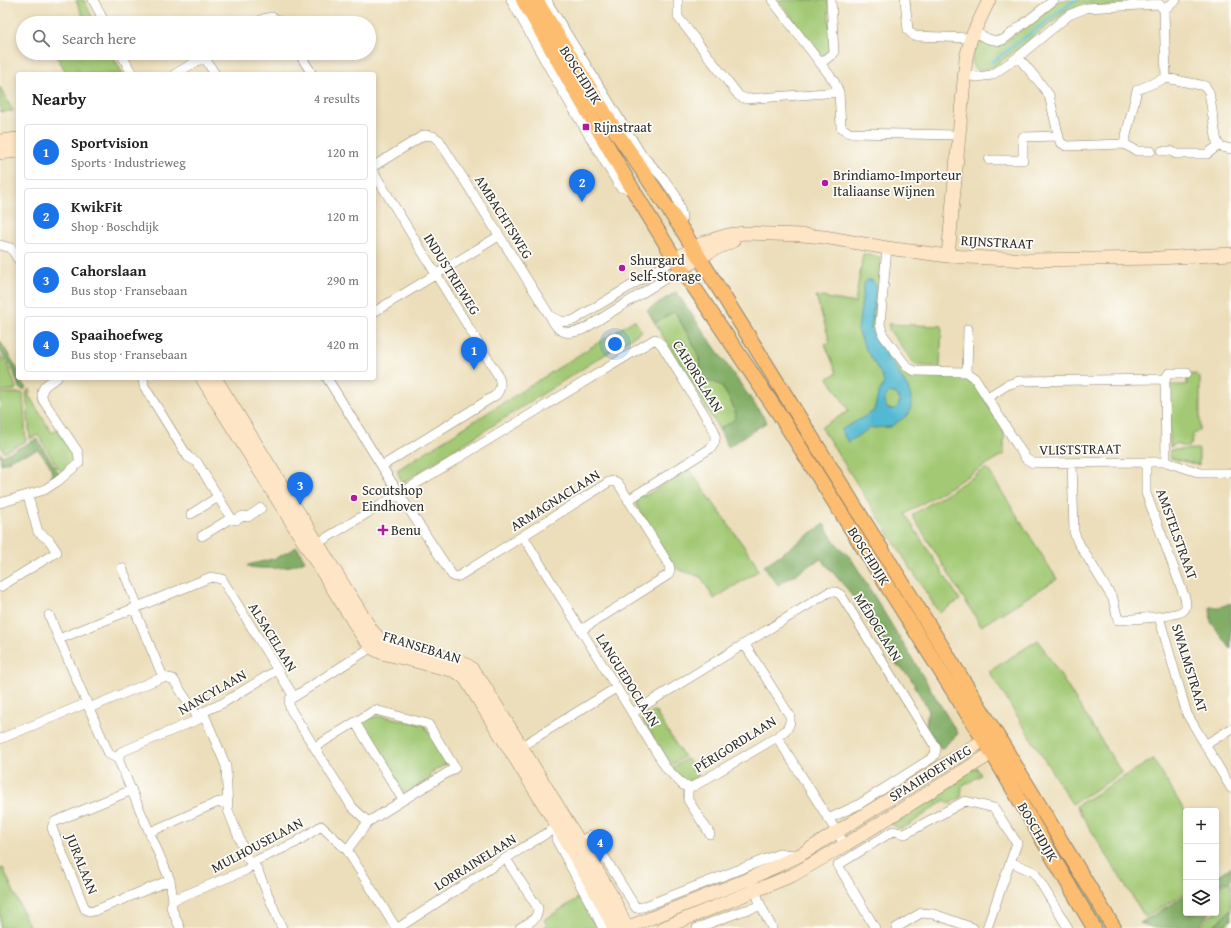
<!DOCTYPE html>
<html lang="en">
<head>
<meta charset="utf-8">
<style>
	:root { --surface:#fff; --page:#f2f2f2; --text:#222; --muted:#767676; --line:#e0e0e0; --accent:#1a73e8 }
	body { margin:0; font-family:"Gentium Book Plus",serif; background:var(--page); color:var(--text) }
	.controls { position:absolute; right:12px; bottom:12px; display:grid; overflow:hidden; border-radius:4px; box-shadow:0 2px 6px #0003 }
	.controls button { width:36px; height:36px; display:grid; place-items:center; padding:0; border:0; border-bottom:1px solid var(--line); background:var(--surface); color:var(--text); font:20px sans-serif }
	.you { position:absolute; left:615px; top:344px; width:14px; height:14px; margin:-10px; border:3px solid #fff; border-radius:50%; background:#1a73e8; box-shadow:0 0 0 6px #1a73e833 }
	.badge { display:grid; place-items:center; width:26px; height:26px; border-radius:50%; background:var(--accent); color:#fff; font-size:13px; font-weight:700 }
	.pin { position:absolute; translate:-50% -33px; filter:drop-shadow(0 1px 2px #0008) }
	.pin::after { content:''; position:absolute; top:21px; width:14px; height:12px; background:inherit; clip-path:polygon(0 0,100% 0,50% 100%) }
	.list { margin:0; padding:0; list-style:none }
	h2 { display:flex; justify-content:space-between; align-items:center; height:52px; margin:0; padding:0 16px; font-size:17px }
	h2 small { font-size:13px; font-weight:400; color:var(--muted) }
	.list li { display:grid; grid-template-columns:26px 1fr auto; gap:12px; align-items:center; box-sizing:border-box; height:56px; margin:0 8px 8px; padding:0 8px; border:1px solid var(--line); border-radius:4px }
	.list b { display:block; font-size:15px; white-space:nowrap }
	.list p { margin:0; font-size:13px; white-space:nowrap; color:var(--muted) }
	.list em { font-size:13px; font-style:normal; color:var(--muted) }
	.icon { flex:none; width:22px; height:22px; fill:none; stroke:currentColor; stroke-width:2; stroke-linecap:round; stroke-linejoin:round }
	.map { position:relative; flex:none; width:1231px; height:928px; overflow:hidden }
	.search { position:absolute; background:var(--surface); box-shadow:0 2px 6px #0003; left:16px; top:16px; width:360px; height:44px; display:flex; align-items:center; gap:10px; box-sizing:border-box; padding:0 14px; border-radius:22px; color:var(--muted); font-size:15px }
	.panel { position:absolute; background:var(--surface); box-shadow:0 2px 6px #0003; left:16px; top:72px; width:360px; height:308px; border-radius:4px }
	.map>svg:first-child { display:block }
	.green { fill:#a3c974; stroke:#677a50 }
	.forest { fill:#82ad66; stroke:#566c48 }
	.water { fill:#53b9d2; stroke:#3f727e; fill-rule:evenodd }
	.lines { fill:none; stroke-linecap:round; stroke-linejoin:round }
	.stream { stroke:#53b9d2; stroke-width:2.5 }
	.street-casing { stroke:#8c8472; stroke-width:10 }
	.secondary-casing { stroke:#8c8472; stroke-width:14 }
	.primary-casing { stroke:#8c8472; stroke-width:16 }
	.street { stroke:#fff; stroke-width:9 }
	.secondary { stroke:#fee5c5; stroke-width:13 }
	.primary { stroke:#fcbd6f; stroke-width:14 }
	.poi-dot { fill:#b5179e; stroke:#fdfcf7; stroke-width:1.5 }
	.labels { text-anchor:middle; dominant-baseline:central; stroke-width:3.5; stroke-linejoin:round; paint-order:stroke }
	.street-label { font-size:14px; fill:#2b2b2b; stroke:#fdfcf7 }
	.poi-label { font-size:14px; fill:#2b2b2b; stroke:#fdfcf7; text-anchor:start }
</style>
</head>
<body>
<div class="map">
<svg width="1231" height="928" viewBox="0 0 1231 928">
	<rect width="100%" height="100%" fill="#fdfcf7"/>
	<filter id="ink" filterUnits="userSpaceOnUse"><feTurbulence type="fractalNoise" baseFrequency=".025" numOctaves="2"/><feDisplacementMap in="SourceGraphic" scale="8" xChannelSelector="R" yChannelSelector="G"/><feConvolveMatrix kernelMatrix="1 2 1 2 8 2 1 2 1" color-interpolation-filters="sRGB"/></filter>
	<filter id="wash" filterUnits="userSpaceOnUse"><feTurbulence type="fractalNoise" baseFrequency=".012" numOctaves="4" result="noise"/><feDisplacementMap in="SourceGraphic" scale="16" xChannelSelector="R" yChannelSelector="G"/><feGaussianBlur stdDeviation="0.9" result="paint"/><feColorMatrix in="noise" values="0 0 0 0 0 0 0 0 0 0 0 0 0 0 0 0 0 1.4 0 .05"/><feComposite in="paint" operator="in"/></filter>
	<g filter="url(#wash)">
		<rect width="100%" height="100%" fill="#ecdeba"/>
		<path class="green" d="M78 0H84L95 23H79L85 20 76 1Z
			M778 0H828L831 51 824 56 819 53Z
			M1059 0H1153L1066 12 995 66C964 79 972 60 977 40L981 38 1002 44Z
			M55 53H111L123 74H81L78 70 67 74Z
			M0 87 13 111 0 112Z
			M863 254 880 257 881 259 875 323 874 326 900 370 913 374 966 376 973 380 1004 432V454L905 514 960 600 939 613 821 427 849 411 828 378 837 373 825 344 830 342 816 296 855 303Z
			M673 312H675L698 353 702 379C708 381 716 382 720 385 724 388 737 412 736 416 735 422 724 426 719 429L655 323Z
			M634 320 642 331 402 483 397 470Z
			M888 324 942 326 940 367 915 365 890 331Z
			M0 355 10 370 16 388 15 390 0 391Z
			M1196 374 1200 377V430L1192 435 1193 437 1191 445 1188 447 1180 446 1178 443 1170 447 1169 385H1187V375Z
			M30 389 31 391 28 394 52 433 58 429 75 458V461L64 471H61L58 468 38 435 30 439 26 392Z
			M0 393H23L26 441 4 452 0 445Z
			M1199 449V465L1170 458V450Z
			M687 466 755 562 758 571 714 599 701 577 677 569 673 565 636 505 638 497 641 495 645 496 678 475 676 473Z
			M987 468 1057 579 981 626 912 515Z
			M1038 640 1122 773 1072 804 989 671Z
			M653 711H655L684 757 671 765 642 719Z
			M383 716 424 725 448 763 429 774 431 778 405 794 360 723 369 718Z
			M686 759H688L698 775V777L688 782H686L673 769V767Z
			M1153 759 1186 813V893L1145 917 1076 806Z
			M976 767 981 775 962 787 961 797 949 804 945 800 909 825 900 829 887 822Z
			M1010 769 1107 928H1102L1008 771Z
			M3 868 30 928H0V869Z
			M1231 882V910L1211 928H1199L1213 913H1216V900L1219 885Z
			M580 897 596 928H543L547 925 544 920Z"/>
		<path class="forest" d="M676 292 767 422 728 447 719 429C738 418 740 419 729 398 726 394 724 388 720 385 715 381 707 383 702 379L698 353 675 312 670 314 655 323 647 310Z
			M0 341 18 370V378L26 388 24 390 19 388 14 372 0 351Z
			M37 439 60 475 52 482C53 465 48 462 38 450L10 459V461L1 464 0 452 2 456Z
			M824 524C831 538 839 548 851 558L958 734 941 749 926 726 928 709 918 692 910 677 893 661 848 590 821 559 813 563 778 585 764 566Z
			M297 547 305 561C284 570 270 569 248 567V565L276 558Z
			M1231 603V649L1211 622 1210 607H1220Z
			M1231 867V880C1226 883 1221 881 1216 885V887V877Z
			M1186 895V913H1210L1197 928H1154L1140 923Z
			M1231 910V920L1222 928H1211Z"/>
		<path class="water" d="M867 280H872L876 286 871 329 908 388 912 401 909 414 890 427 870 428 848 442 841 430 874 411 878 395 884 383 882 376 864 346 858 330 864 284ZM890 392 897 394C900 402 901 407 892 410L887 408 884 403 886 396Z"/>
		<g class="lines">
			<path class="stream" d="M992 62 1075 0"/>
		</g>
	</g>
	<g filter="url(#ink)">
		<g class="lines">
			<defs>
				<path id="street" d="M93 0 105 23
					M511 0 560 87 620 187 633 190
					M547 0 549 5 641 154 663 178 676 196 682 216 681 228
					M678 0V17L739 96 746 99 839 92
					M772 0 834 81 839 92 841 127 849 133 959 135
					M905 0 908 30 914 36 971 38
					M1164 10 1166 78
					M257 23 263 19 272 17 278 20 280 23
					M974 32C984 37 991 42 1003 40L1054 0
					M121 53 132 74
					M209 53 204 57 215 74
					M299 53 312 74
					M1018 57 1040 83 1049 95 1060 142 1066 146 1124 144 1137 90 1166 78 1205 86 1209 92 1217 143 1222 147 1231 149
					M821 63 834 53 831 0
					M175 74 204 57
					M965 75 977 77 992 75 1018 57 1069 15 1086 8 1159 4 1164 10 1176 0
					M1124 144 1137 151H1151
					M1162 151H1171L1176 154H1207L1219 145
					M989 160H1023V137L1059 136
					M374 166 424 135 433 136 439 140 550 316C558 333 566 336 584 329L681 269
					M374 173 499 377C501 384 501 389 496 395L382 466
					M0 245 11 248 18 259
					M887 248 880 324 883 335 907 367 915 371 967 372 975 378 1026 459 1033 463 1146 462
					M374 312 499 236
					M550 316C559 321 564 323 574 320L675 259
					M967 372 968 329
					M143 378 144 386 188 457 197 462 231 518
					M327 378 399 494 452 575 455 577 459 576 609 482 614 481 618 483 669 565 670 570 668 575 581 630
					M1164 381 1169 373H1187
					M988 397 1007 385 1019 381 1161 379 1164 381 1165 384 1166 462
					M1072 463 1074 532 1078 542 1113 599 1118 620C1129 619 1178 617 1184 610 1187 607 1186 602 1185 598L1146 493V462H1166L1201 473H1231
					M0 503 44 490 58 481 79 463V458L78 452 43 400C39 387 47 384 57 378
					M191 514 218 497
					M202 536 231 518 236 520 243 516 248 517 261 508
					M523 536 666 768 683 785 688 787V800L710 834
					M313 546 655 339 661 344 714 430C716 437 716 442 711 448L628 500
					M122 568 138 607
					M0 587 57 552 49 540 38 532 28 496
					M134 608 163 677
					M49 615 59 639
					M1159 617 1187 714 1231 788
					M294 697 290 699 289 704 291 710 352 807 368 822
					M89 708 163 677 173 679 199 719
					M203 712 226 766 228 810 247 858 257 869 282 928
					M632 713 829 592H836L841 595 936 748 935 754 932 758 858 805 828 819
					M355 722 403 800
					M777 737 845 845
					M0 739 87 703
					M1205 745 1231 729
					M315 747 375 710 428 724 455 768 368 822 347 850
					M517 749 616 688
					M118 759 121 752 199 719 203 712 223 703 277 670
					M688 787 694 786 777 737C786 730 791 728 790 716L747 648 742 646
					M132 790 54 822 52 828 85 909 90 912 94 911 170 880
					M558 827 556 839 603 928
					M150 832 216 803 226 801
					M580 842 591 835 636 908 643 907 779 854 798 855
					M506 859 538 908C538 920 529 922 520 928
					M1010 862 1034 872 1068 928
					M753 885 761 906 772 928
					M173 900 246 870 257 860 295 843 321 826 347 850 396 928
					M180 928 171 907 173 900 170 880 118 759 109 754 59 639 211 577 222 579 294 697 375 645
					M398 928 498 863 562 824
					M697 928 742 911 761 906
					M875 928 838 865 893 831 905 834 965 801 994 808 1017 843 987 928
					M896 928 921 913 934 914 973 928"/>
				<path id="secondary" d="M0 141 18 139
					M0 153 18 151
					M948 256 966 58 971 38 989 0
					M675 259 705 242 728 235 745 233 802 235 824 237 887 248 948 256 1028 260 1159 258 1231 254
					M681 269 711 251 733 241
					M202 378 363 637 372 648 382 653 455 671 465 678 558 827 601 901 614 928
					M215 378 372 631 381 640 390 644 459 660 471 668 483 684 593 864 612 896 627 928
					M626 928 751 878 800 855 984 740 994 739
					M663 928 793 875 845 845 992 753 997 744"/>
				<path id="primary" d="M523 0 633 190 675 259 779 414 992 753 1094 928
					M536 0 617 133 681 228 869 529 987 719 1114 928"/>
			</defs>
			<use href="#street" class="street-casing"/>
			<use href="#secondary" class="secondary-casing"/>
			<use href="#primary" class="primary-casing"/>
			<use href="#street" class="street"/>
			<use href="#secondary" class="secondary"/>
			<use href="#primary" class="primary"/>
		</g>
	</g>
	<g class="poi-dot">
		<rect x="582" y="123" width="8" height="8" rx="2"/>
		<circle cx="825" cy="183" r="4"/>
		<circle cx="622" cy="268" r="4"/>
		<circle cx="354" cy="498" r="4"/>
		<path d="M381 524h4v4h4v4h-4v4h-4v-4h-4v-4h4z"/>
	</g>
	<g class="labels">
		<g class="street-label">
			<text transform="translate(581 75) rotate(58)">BOSCHDIJK</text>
			<text transform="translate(504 217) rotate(58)">AMBACHTSWEG</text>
			<text transform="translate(997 242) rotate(3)">RIJNSTRAAT</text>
			<text transform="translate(452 274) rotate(58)">INDUSTRIEWEG</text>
			<text transform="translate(698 376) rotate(58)">CAHORSLAAN</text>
			<text transform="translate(1080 449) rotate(-1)">VLISTSTRAAT</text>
			<text transform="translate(555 500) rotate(-32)">ARMAGNACLAAN</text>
			<text transform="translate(1177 534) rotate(70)">AMSTELSTRAAT</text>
			<text transform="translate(869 556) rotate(58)">BOSCHDIJK</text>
			<text transform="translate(878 627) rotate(58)">MÉDOCLAAN</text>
			<text transform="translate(273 637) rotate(58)">ALSACELAAN</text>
			<text transform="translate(422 647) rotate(17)">FRANSEBAAN</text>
			<text transform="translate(1190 668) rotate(73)">SWALMSTRAAT</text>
			<text transform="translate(628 680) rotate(58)">LANGUEDOCLAAN</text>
			<text transform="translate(212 692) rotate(-30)">NANCYLAAN</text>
			<text transform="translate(735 744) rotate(-32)">PÉRIGORDLAAN</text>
			<text transform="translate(930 773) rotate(-32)">SPAAIHOEFWEG</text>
			<text transform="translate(1038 832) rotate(60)">BOSCHDIJK</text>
			<text transform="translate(257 845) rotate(-28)">MULHOUSELAAN</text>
			<text transform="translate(475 862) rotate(-32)">LORRAINELAAN</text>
			<text transform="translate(82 864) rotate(68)">JURALAAN</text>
		</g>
		<g class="poi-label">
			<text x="594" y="127">Rijnstraat</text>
			<text x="833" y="175">Brindiamo-Importeur<tspan x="833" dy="16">Italiaanse Wijnen</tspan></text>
			<text x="630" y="260">Shurgard<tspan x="630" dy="16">Self-Storage</tspan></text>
			<text x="362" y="490">Scoutshop<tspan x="362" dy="16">Eindhoven</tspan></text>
			<text x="391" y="530">Benu</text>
		</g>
	</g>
</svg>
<div class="controls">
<button>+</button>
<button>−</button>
<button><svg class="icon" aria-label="layers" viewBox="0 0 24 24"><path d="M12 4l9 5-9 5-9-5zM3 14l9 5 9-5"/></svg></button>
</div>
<div class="you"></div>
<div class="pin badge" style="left:474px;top:370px">1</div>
<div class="pin badge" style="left:582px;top:202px">2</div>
<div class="pin badge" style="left:300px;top:505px">3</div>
<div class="pin badge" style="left:600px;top:862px">4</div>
<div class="search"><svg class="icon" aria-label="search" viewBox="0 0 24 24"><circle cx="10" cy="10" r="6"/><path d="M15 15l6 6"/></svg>Search here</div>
<section class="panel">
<h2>Nearby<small>4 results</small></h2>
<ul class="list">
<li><span class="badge">1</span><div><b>Sportvision</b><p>Sports · Industrieweg</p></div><em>120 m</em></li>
<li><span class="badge">2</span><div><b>KwikFit</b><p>Shop · Boschdijk</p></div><em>120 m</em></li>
<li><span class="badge">3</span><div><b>Cahorslaan</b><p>Bus stop · Fransebaan</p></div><em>290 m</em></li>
<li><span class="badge">4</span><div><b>Spaaihoefweg</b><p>Bus stop · Fransebaan</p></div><em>420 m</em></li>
</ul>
</section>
</div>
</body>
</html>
